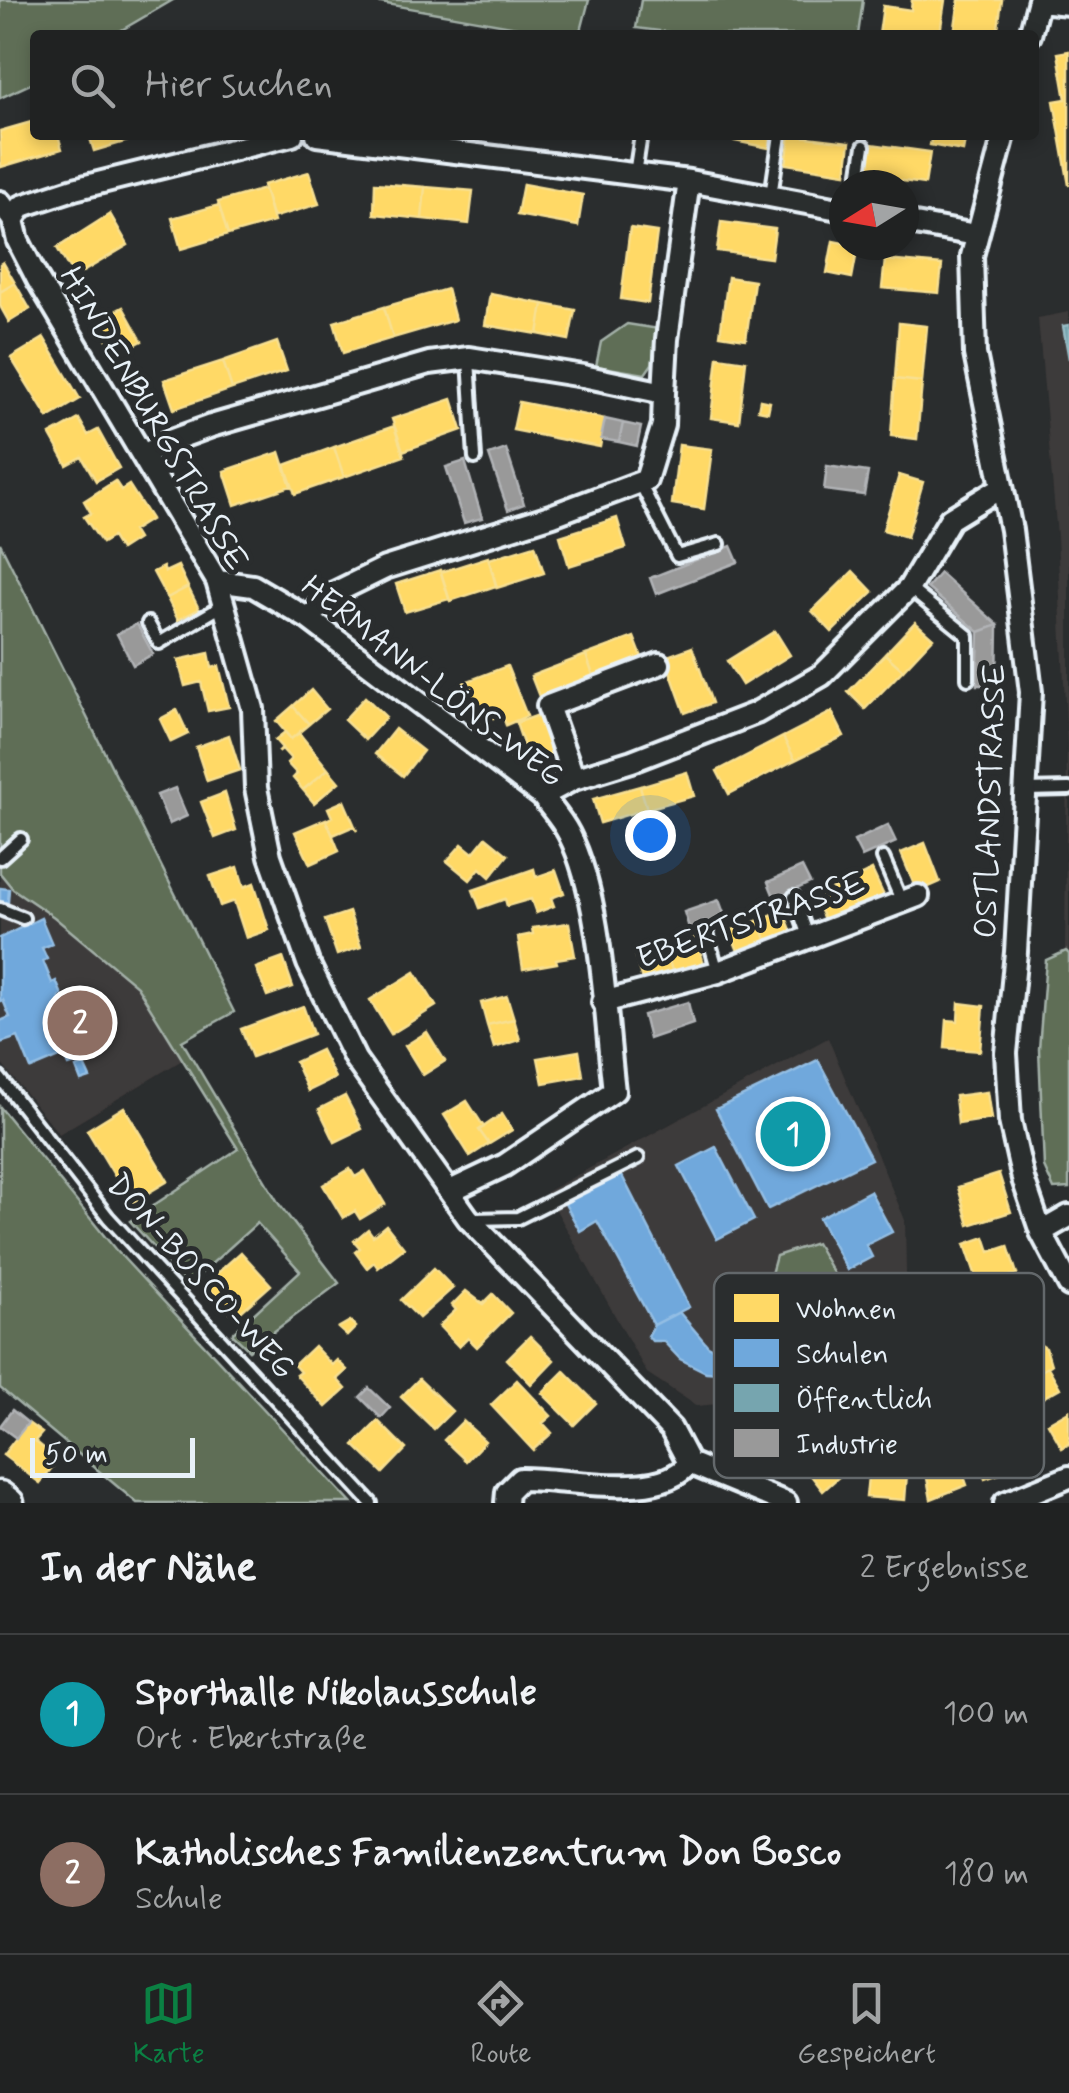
<!DOCTYPE html>
<html lang="de">
<head>
<meta charset="utf-8">
<style>
	:root { --surface:#202222; --page:#2d2f2f; --text:#f1f3f6; --muted:#a2a4a5; --line:#3d3f40; --accent:#0b8043 }
	body { margin:0; font-family:Mynerve,sans-serif; background:var(--page); color:var(--text) }
	.compass { position:absolute; left:829px; top:170px; width:90px; height:90px; border-radius:50%; background:var(--surface); box-shadow:0 5px 15px #0003; rotate:259deg }
	.scale { position:absolute; left:30px; bottom:25px; width:165px; box-sizing:border-box; padding-left:10px; border:5px solid #e8f1f8; border-top:0; font-size:28px; line-height:35px; white-space:nowrap; color:#e8f1f8; -webkit-text-stroke:8px #2a2d2e; paint-order:stroke }
	.you { position:absolute; left:650px; top:835px; width:35px; height:35px; margin:-25px; border:8px solid #fff; border-radius:50%; background:#1a73e8; box-shadow:0 0 0 15px #1a73e833 }
	.badge { display:grid; place-items:center; width:65px; height:65px; border-radius:50%; background:var(--accent); color:#fff; font-size:32px; font-weight:700 }
	.pin { position:absolute; translate:-50% -50%; border:5px solid #fff; box-shadow:0 2px 10px #0006 }
	.list { margin:0; padding:0; list-style:none }
	h2 { display:flex; justify-content:space-between; align-items:center; height:130px; margin:0; padding:0 40px; font-size:42px }
	h2 small { font-size:32px; font-weight:400; color:var(--muted) }
	.list li { display:grid; grid-template-columns:65px 1fr auto; gap:30px; align-items:center; box-sizing:border-box; height:160px; padding:0 40px; border-top:2px solid var(--line) }
	.list b { display:block; font-size:38px; white-space:nowrap }
	.list p { margin:0; font-size:32px; white-space:nowrap; color:var(--muted) }
	.list em { font-size:32px; font-style:normal; color:var(--muted) }
	.icon { flex:none; width:55px; height:55px; fill:none; stroke:currentColor; stroke-width:2; stroke-linecap:round; stroke-linejoin:round }
	.map { position:relative; flex:none; width:1069px; height:1503px; overflow:hidden }
	.search { position:absolute; background:var(--surface); box-shadow:0 5px 15px #0003; left:30px; right:30px; top:30px; height:110px; display:flex; align-items:center; gap:25px; box-sizing:border-box; padding:0 35px; border-radius:10px; color:var(--muted); font-size:38px }
	.sheet { height:450px; background:var(--surface) }
	nav { display:flex; justify-content:space-around; align-items:center; box-sizing:border-box; height:140px; border-top:2px solid var(--line); background:var(--surface); font-size:28px; color:var(--muted) }
	nav a { display:grid; justify-items:center; gap:5px }
	nav .on { color:var(--accent) }
	.map>svg:first-child { display:block }
	.built { fill:#3e3a3a }
	.green { fill:#5e6e57; stroke:#a3b0a8; stroke-width:2.5 }
	.homes { fill:#ffd966; stroke:#f8e092; stroke-width:2.5 }
	.schools { fill:#6fa8dc; stroke:#93bee4; stroke-width:2.5 }
	.public { fill:#76a5af; stroke:#98bcc5; stroke-width:2.5 }
	.industry { fill:#999; stroke:#b1b3b6; stroke-width:2.5 }
	.lines { fill:none; stroke-linecap:round; stroke-linejoin:round }
	.service-casing { stroke:#e8f1f8; stroke-width:18 }
	.minor-casing { stroke:#e8f1f8; stroke-width:28 }
	.secondary-casing { stroke:#e8f1f8; stroke-width:35 }
	.service { stroke:#2a2d2e; stroke-width:10 }
	.minor { stroke:#2a2d2e; stroke-width:20 }
	.secondary { stroke:#2a2d2e; stroke-width:28 }
	.labels { text-anchor:middle; dominant-baseline:central; stroke-width:10; stroke-linejoin:round; paint-order:stroke }
	.street-label { font-size:32px; fill:#e8f1f8; stroke:#2a2d2e }
	.key { fill:#2a2d2e; stroke:#63686b; stroke-width:2.5 }
	.key-label { font-size:28px; fill:#e8f1f8 }
</style>
</head>
<body>
<div class="map">
<svg width="1069" height="1503" viewBox="0 0 1069 1503">
	<rect width="100%" height="100%" fill="#2a2d2e"/>
	<filter id="ink" filterUnits="userSpaceOnUse"><feTurbulence type="fractalNoise" baseFrequency=".01" numOctaves="2"/><feDisplacementMap in="SourceGraphic" scale="20" xChannelSelector="R" yChannelSelector="G"/><feConvolveMatrix kernelMatrix="1 2 1 2 8 2 1 2 1" color-interpolation-filters="sRGB"/></filter>
	<g filter="url(#ink)">
		<path class="built" d="M1069 312V953L1065 950 1067 744 1057 536 1038 318Z
			M0 874 13 889 54 917 137 986 184 1059 59 1134 0 1062Z
			M828 1038 905 1220 907 1320 880 1367 837 1392 697 1406 647 1373 546 1192Z"/>
		<path class="green" d="M0 0H173L113 35H35V82L0 98Z
			M364 0H589L580 35H562Z
			M641 0H863L858 35H691L636 28Z
			M627 324 659 329 652 364 645 374 596 366 601 342Z
			M0 543 234 1012 182 1041 279 1204 339 1283 249 1350 232 1334 300 1271 257 1223 188 1285 130 1221 238 1149 137 986 54 917 13 889 0 873Z
			M1066 951 1069 954V1188L1054 1189 1044 1167 1039 1049 1046 960Z
			M0 1107 115 1249 351 1503H137L0 1388Z
			M816 1243 848 1299 808 1319 802 1312 767 1317 764 1299 776 1256Z"/>
		<path class="homes" d="M912 0H945L940 33 879 35 883 6 911 10Z
			M959 0H1002L997 35H936L937 32 954 34Z
			M1069 51V185L1054 101 1066 99 1058 53Z
			M35 121V135H58L62 149 1 167 0 131Z
			M89 135H148L94 151Z
			M706 135H771L769 148Z
			M790 135 850 142 846 173 786 164Z
			M932 135H966L963 151 930 145Z
			M871 144 930 152 925 184 866 176Z
			M309 172 319 204 272 218 263 185Z
			M375 183 425 187 422 219 374 214Z
			M523 184 583 195 578 226 517 215Z
			M425 187 473 191 469 224 422 219Z
			M264 189 274 222 228 235 218 202Z
			M219 205 228 235 181 249 172 218Z
			M110 214 128 245 74 277 57 248Z
			M721 222 775 229 771 258 717 251Z
			M630 228 657 232 648 303 621 299Z
			M833 241 858 246 852 278 827 273Z
			M885 260 942 265 939 293 882 288Z
			M3 262 15 283 0 292V264Z
			M728 277 754 281 746 339 720 335Z
			M15 283 30 309 9 322 0 306V292Z
			M447 289 455 320 393 338 384 307Z
			M490 294 543 304 538 334 485 325Z
			M543 304 575 310 569 340 538 334Z
			M123 307 142 341 115 355 97 321Z
			M384 307 393 338 343 353 334 322Z
			M899 323 927 326 922 382 895 379Z
			M44 338 80 399 48 418 11 358Z
			M277 342 287 371 232 389 223 361Z
			M718 357 746 361 739 422 711 418Z
			M223 361 232 389 174 409 164 380Z
			M895 379 922 382 917 439 891 436Z
			M452 399 462 430 403 451 392 419Z
			M760 400 770 402 768 412 758 410Z
			M519 402 605 419 600 447 513 430Z
			M79 419 88 435 98 430 119 468 96 481 82 457 67 465 50 435Z
			M394 426 404 456 344 477 334 447Z
			M679 445 712 449 704 509 672 504Z
			M334 447 344 477 295 494 285 465Z
			M280 452 291 486 235 505 224 471Z
			M899 475 923 482 907 537 883 530Z
			M115 481 121 490 129 485 151 519 132 531 137 539 120 550 112 537 102 543 84 517 91 513 84 501Z
			M617 518 626 548 569 566 560 536Z
			M535 545 544 573 497 588 489 559Z
			M488 557 496 586 450 601 441 572Z
			M178 566 188 587 167 598 153 572 163 567 165 572Z
			M440 570 449 599 405 612 396 584Z
			M853 571 873 592 832 632 812 611Z
			M188 587 199 609 178 620 167 598Z
			M915 622 933 638 903 670 885 654Z
			M775 631 790 655 742 685 727 661Z
			M634 637 643 660 594 678 586 655Z
			M692 647 712 703 685 713 665 657Z
			M209 653 212 668 219 666 229 707 208 711 201 682 185 686 178 660Z
			M885 654 903 670 865 709 848 692Z
			M586 655 594 678 540 699 531 676Z
			M507 666 527 716 506 725 502 714 479 724 463 683Z
			M311 690 327 709 309 724 293 706Z
			M365 697 386 717 365 740 344 720Z
			M293 706 309 724 291 739 276 721Z
			M177 710 188 734 171 742 160 719Z
			M832 712 844 736 795 760 783 737Z
			M544 713 558 751 529 761 516 723Z
			M395 729 423 751 403 776 375 754Z
			M285 732 291 739 299 733 328 769 303 790 293 778 297 774 287 763 291 759 282 749 278 752 282 748 275 740Z
			M229 735 240 770 207 781 196 747Z
			M783 737 795 760 729 794 717 771Z
			M328 769 339 782 314 803 303 790Z
			M687 772 694 796 647 809 640 786Z
			M640 786 647 809 600 823 593 799Z
			M225 793 236 830 215 838 201 802Z
			M344 801 357 831 354 826 333 835 326 820 332 817 328 808Z
			M326 819 339 851 310 864 295 832Z
			M486 837 508 855 490 877 480 868 470 880 447 861 462 844 473 853Z
			M925 843 940 882 917 892 901 853Z
			M238 867 244 887 254 883 269 930 246 938 234 901 220 906 210 876Z
			M534 869 536 877 556 870 564 893 551 898 554 906 536 913 531 899 507 906 505 899 480 908 473 890Z
			M872 870 885 898 857 910 845 883Z
			M845 883 857 910 827 925 814 898Z
			M783 910 793 935 768 945 759 920Z
			M349 912 361 947 337 955 325 920Z
			M759 920 768 945 740 956 730 931Z
			M569 923 575 956 556 959 557 963 523 969 518 937 533 934 532 928Z
			M696 938 704 964 673 974 665 947Z
			M665 947 673 974 643 983 635 956Z
			M283 958 293 987 267 996 256 968Z
			M415 972 436 1006 391 1034 370 1000Z
			M507 996 514 1019 487 1025 481 1003Z
			M959 1003 984 1006 980 1051 945 1048 947 1020 958 1021Z
			M303 1006 313 1034 252 1057 241 1029Z
			M514 1019 520 1040 494 1048 487 1025Z
			M427 1032 445 1061 423 1075 405 1046Z
			M321 1050 335 1078 308 1091 295 1062Z
			M579 1051 583 1076 543 1083 538 1058Z
			M987 1092 991 1119 958 1124 955 1096Z
			M345 1096 362 1129 335 1142 319 1109Z
			M467 1101 484 1127 479 1130 489 1144 470 1156 444 1115Z
			M124 1107 168 1181 131 1203 87 1130Z
			M502 1114 512 1130 489 1144 479 1130Z
			M350 1169 355 1177 365 1171 385 1204 360 1219 355 1211 343 1218 323 1185Z
			M999 1174 1011 1212 969 1225 958 1187Z
			M386 1225 404 1248 378 1268 374 1262 367 1268 355 1252 360 1248 354 1241 368 1229 373 1236Z
			M985 1237 990 1252 1008 1246 1017 1274 979 1285 965 1244Z
			M241 1252 271 1285 235 1317 205 1284Z
			M434 1268 453 1288 419 1318 401 1300Z
			M466 1291 483 1304 493 1294 511 1313 477 1347 468 1338 459 1347 439 1326 456 1310 452 1305Z
			M350 1321 356 1327 347 1336 338 1328Z
			M530 1336 554 1360 531 1384 507 1359Z
			M1039 1344 1046 1348 1051 1365 1019 1383 1007 1362Z
			M314 1346 332 1365 337 1360 347 1370 337 1379 346 1389 326 1407 296 1375 300 1372 294 1365Z
			M1048 1367 1060 1388 1037 1401 1025 1380Z
			M564 1371 596 1403 574 1425 542 1393Z
			M419 1379 452 1411 434 1429 401 1397Z
			M517 1380 551 1416 543 1423 552 1433 533 1450 491 1405Z
			M841 1409 855 1428 834 1442 852 1465 823 1491 789 1447Z
			M1069 1411V1444L1062 1448 1048 1423Z
			M378 1421 406 1449 383 1473 354 1445Z
			M463 1421 485 1441 466 1461 444 1440Z
			M28 1423 42 1433 35 1441 58 1460 40 1483 3 1455Z
			M1005 1438 1010 1454 1015 1453 1020 1467 985 1479 974 1448Z
			M955 1451 967 1485 931 1499 924 1462Z
			M870 1456 908 1459 905 1500 866 1497Z"/>
		<path class="schools" d="M0 888 9 889 8 902H0Z
			M41 918 52 944 42 948 47 959 43 961 52 983 56 981 62 995 59 997 64 1010 60 1012 69 1034 73 1033 78 1045 63 1051 67 1054 31 1069 18 1037 0 1043V1021L10 1017 3 1000 0 1001V938Z
			M77 1053 81 1062 69 1066 65 1057Z
			M818 1060 871 1159 768 1209 716 1109Z
			M84 1065 90 1078 81 1081 76 1068Z
			M716 1147 754 1220 717 1239 679 1166Z
			M620 1172 689 1307 654 1325 597 1221 580 1231 564 1202Z
			M870 1191 892 1232 866 1245 872 1257 847 1270 819 1218Z
			M679 1312 708 1346 718 1351 735 1349 736 1374 706 1372 680 1359 663 1341H652L648 1336 654 1325Z"/>
		<path class="public" d="M1069 325V359L1063 326Z"/>
		<path class="industry" d="M605 419 623 423 619 442 601 439Z
			M623 423 641 427 637 446 619 442Z
			M506 449 524 504 508 510 489 455Z
			M465 461 482 518 464 523 446 467Z
			M827 466 868 472 864 495 824 490Z
			M731 546 738 562 656 594 650 578Z
			M940 573 998 625 979 632 927 588Z
			M137 624 153 654 133 665 117 634Z
			M998 625 997 685H977L979 632Z
			M175 788 187 816 169 824 157 795Z
			M888 825 896 842 862 857 854 841Z
			M802 867 810 883 775 899 768 882Z
			M719 900 726 919 690 931 684 912Z
			M688 1002 693 1024 649 1039 643 1015Z
			M369 1388 390 1408 381 1418 360 1397Z
			M12 1410 28 1423 16 1438 0 1426Z"/>
		<g class="lines">
			<defs>
				<path id="service" d="M635 174 641 135
					M858 185 864 146
					M771 196 780 135
					M469 359 475 458
					M640 483 677 556 719 544
					M909 588 968 636V679
					M148 623 159 643 224 605
					M1026 790 1069 789
					M0 858 21 839
					M883 858 901 900
					M794 897 808 936
					M0 909 23 918
					M706 930 718 972
					M0 1078 108 1217 371 1503
					M474 1219 518 1218 638 1158"/>
				<path id="minor" d="M1039 1 1069 4
					M1030 35 1039 0
					M317 135 689 181 844 210
					M1004 135 972 256 975 354 1011 530 1031 692 1016 952 1006 1053 1010 1121 1023 1179 1041 1232 1069 1285
					M0 202 13 220 18 241 38 280 217 581 253 709 256 788 270 856 308 963 355 1059 468 1218 671 1429 689 1463
					M13 220 22 206 74 189 292 135
					M904 222 976 235
					M144 455 167 442 211 426 429 363 469 358 583 376 664 393 667 339 689 181
					M217 581 253 586 309 619 542 796C551 808 562 820 569 834 602 898 605 1016 614 1091L505 1165 450 1191
					M309 619 330 595 385 568 553 515 646 480 663 425 664 393
					M574 779 548 706 659 664
					M542 796 574 779 632 761 756 713 822 675 909 588 950 519 1002 487
					M603 1002 718 972 918 896
					M1041 1232 1069 1216
					M689 1463 786 1503
					M506 1503 507 1492 520 1479C566 1478 661 1502 689 1463
					M1005 1503 1069 1477"/>
				<path id="secondary" d="M0 1496 9 1503"/>
			</defs>
			<use href="#service" class="service-casing"/>
			<use href="#minor" class="minor-casing"/>
			<use href="#secondary" class="secondary-casing"/>
			<use href="#service" class="service"/>
			<use href="#minor" class="minor"/>
			<use href="#secondary" class="secondary"/>
		</g>
	</g>
	<g class="labels">
		<g class="street-label">
			<text transform="translate(153 419) rotate(60)">HINDENBURGSTRASSE</text>
			<text transform="translate(432 682) rotate(38)">HERMANN-LÖNS-WEG</text>
			<text transform="translate(991 801) rotate(-88)">OSTLANDSTRASSE</text>
			<text transform="translate(751 921) rotate(-19)">EBERTSTRASSE</text>
			<text transform="translate(200 1277) rotate(48)">DON-BOSCO-WEG</text>
		</g>
	</g>
	<rect x="714" y="1273" width="330" height="205" rx="15" class="key"/>
	<rect x="734" y="1294" width="45" height="28" fill="#ffd966"/>
	<rect x="734" y="1339" width="45" height="28" fill="#6fa8dc"/>
	<rect x="734" y="1384" width="45" height="28" fill="#76a5af"/>
	<rect x="734" y="1429" width="45" height="28" fill="#999"/>
	<g class="key-label">
		<text x="796" y="1318">Wohnen</text>
		<text x="796" y="1363">Schulen</text>
		<text x="796" y="1408">Öffentlich</text>
		<text x="796" y="1453">Industrie</text>
	</g>
</svg>
<svg class="compass" viewBox="-18 -18 36 36"><path d="M0-13l5 13h-10z" fill="#e53935"/><path d="M0 13l5-13h-10z" fill="#a2a4a5"/></svg>
<div class="scale">50 m</div>
<div class="you"></div>
<div class="pin badge" style="left:793px;top:1134px;background:#0f9aa8">1</div>
<div class="pin badge" style="left:80px;top:1023px;background:#8d6e63">2</div>
<div class="search"><svg class="icon" aria-label="search" viewBox="0 0 24 24"><circle cx="10" cy="10" r="6"/><path d="M15 15l6 6"/></svg>Hier suchen</div>
</div>
<section class="sheet">
<h2>In der Nähe<small>2 Ergebnisse</small></h2>
<ul class="list">
<li><span class="badge" style="background:#0f9aa8">1</span><div><b>Sporthalle Nikolausschule</b><p>Ort · Ebertstraße</p></div><em>100 m</em></li>
<li><span class="badge" style="background:#8d6e63">2</span><div><b>Katholisches Familienzentrum Don Bosco</b><p>Schule</p></div><em>180 m</em></li>
</ul>
</section>
<nav>
<a class="on"><svg class="icon" aria-label="map" viewBox="0 0 24 24"><path d="M3 6l6-2 6 2 6-2v14l-6 2-6-2-6 2zM9 4v14M15 6v14"/></svg>Karte</a>
<a><svg class="icon" aria-label="directions" viewBox="0 0 24 24"><path d="M12 3l9 9-9 9-9-9zM9 14v-3h6M13 9l2 2-2 2"/></svg>Route</a>
<a><svg class="icon" aria-label="saved" viewBox="0 0 24 24"><path d="M7 4h10v16l-5-4-5 4z"/></svg>Gespeichert</a>
</nav>
</body>
</html>
